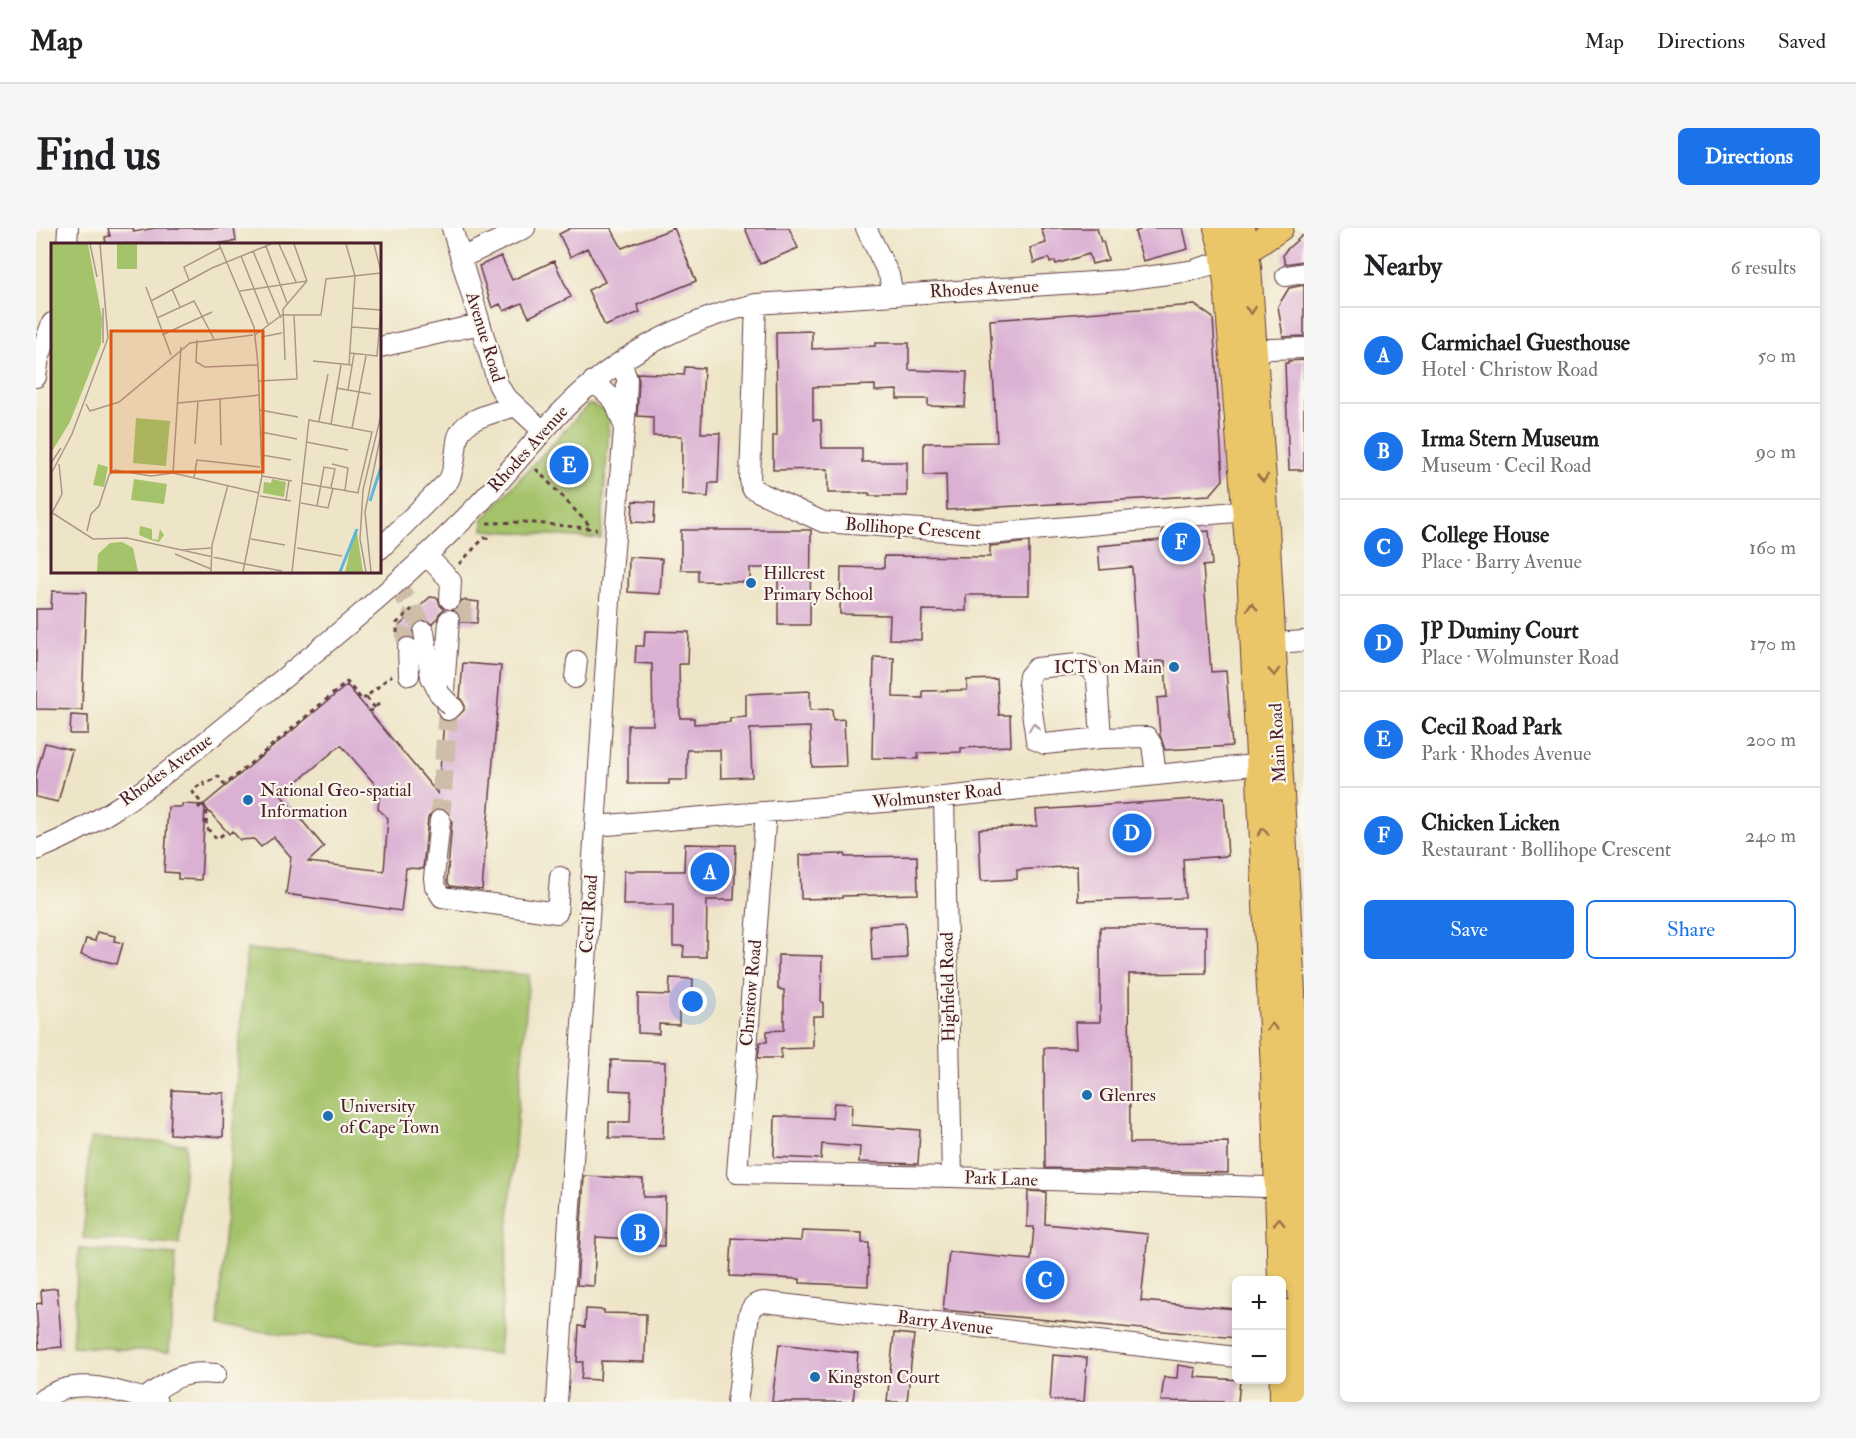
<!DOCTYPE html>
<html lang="en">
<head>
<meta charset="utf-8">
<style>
	:root { --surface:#fff; --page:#f6f6f6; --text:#202124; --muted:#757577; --line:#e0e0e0; --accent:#1a73e8 }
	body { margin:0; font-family:"IM FELL Double Pica",serif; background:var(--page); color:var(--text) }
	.controls { position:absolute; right:18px; bottom:18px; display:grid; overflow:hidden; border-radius:9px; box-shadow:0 3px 9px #0003 }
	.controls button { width:54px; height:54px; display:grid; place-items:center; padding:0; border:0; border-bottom:2px solid var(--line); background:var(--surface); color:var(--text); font:30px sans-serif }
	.you { position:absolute; left:657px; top:774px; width:21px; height:21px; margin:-15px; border:4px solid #fff; border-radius:50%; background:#1a73e8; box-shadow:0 0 0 9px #1a73e833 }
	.badge { display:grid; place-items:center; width:39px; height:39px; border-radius:50%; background:var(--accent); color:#fff; font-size:20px; font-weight:700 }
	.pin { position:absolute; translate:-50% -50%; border:3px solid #fff; box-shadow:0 2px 6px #0006 }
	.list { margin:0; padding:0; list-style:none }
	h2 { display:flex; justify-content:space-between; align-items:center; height:78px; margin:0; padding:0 24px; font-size:26px }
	h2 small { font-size:20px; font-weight:400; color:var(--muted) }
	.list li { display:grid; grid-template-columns:39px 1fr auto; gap:18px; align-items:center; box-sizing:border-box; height:96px; padding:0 24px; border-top:2px solid var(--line) }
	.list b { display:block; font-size:22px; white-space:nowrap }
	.list p { margin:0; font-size:20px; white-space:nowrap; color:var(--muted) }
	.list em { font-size:20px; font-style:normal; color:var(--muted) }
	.actions { display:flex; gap:12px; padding:18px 24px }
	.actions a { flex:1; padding:14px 0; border:2px solid var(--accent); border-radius:9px; text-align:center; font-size:21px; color:var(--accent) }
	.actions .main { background:var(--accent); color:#fff }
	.map { position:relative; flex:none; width:1268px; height:1174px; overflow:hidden; border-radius:9px }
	header { display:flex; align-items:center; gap:36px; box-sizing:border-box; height:84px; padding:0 30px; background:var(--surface); border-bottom:2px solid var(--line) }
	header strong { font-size:28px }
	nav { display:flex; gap:33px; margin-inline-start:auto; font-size:21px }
	.intro { display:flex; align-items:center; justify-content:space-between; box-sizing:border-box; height:144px; padding:0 36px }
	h1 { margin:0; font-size:42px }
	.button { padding:15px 27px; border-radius:9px; background:var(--accent); color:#fff; font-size:21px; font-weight:700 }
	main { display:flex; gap:36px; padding:0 36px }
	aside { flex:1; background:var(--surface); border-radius:9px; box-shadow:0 3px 9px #0003 }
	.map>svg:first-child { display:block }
	.green { fill:#a4c36b; stroke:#77714b; stroke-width:1.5 }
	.building { fill:#dab0d3; fill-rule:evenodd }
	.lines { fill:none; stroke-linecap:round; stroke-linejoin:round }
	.minor-tunnel { stroke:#cdbda9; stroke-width:20; stroke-dasharray:20 10; stroke-linecap:butt }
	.minor-casing { stroke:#633d43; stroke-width:22 }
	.major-casing { stroke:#633d43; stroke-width:28 }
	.path { stroke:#633d43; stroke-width:3; stroke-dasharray:4.5 4.5; stroke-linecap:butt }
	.minor { stroke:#fff; stroke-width:20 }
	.major { stroke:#eac669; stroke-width:26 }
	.minor-bridge-casing { stroke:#633d43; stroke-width:22; stroke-linecap:butt }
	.minor-bridge { stroke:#fff; stroke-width:20 }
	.oneway { stroke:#9a724a }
	.oneway2 { stroke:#ae9aa0 }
	.poi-dot { fill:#1f6fb2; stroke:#fbf7ec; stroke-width:2 }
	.labels { text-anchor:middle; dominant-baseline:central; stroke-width:4.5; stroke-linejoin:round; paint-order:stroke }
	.street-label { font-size:18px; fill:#4a1f2b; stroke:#fbf7ec }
	.poi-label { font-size:18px; fill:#4a1f2b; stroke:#fbf7ec; text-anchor:start }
	.inset-river { fill:none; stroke:#5cb7da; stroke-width:3 }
	.inset-road { fill:none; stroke:#ac9689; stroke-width:1.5 }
	.view { fill:#e0560e; fill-opacity:0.15; stroke:#e0560e; stroke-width:3 }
	.inset-edge { fill:none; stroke:#4a1f2b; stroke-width:3 }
</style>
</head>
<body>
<header>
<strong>Map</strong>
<nav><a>Map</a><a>Directions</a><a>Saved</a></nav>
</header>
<div class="intro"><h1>Find us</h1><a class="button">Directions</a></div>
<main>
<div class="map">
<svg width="1268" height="1174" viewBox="0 0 1268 1174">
	<rect width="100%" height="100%" fill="#fbf7ec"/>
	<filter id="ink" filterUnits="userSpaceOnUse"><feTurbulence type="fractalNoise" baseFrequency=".0167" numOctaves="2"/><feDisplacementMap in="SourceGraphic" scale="12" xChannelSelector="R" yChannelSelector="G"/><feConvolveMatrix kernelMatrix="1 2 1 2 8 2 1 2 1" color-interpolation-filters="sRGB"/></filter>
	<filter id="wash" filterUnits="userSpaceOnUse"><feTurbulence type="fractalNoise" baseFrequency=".008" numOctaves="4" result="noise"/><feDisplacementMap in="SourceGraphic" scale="24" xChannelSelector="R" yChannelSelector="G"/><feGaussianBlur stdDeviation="1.35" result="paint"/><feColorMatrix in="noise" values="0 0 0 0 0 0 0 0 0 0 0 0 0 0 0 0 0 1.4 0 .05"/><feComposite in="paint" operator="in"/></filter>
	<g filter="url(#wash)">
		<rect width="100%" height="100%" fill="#eee5c8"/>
		<path class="green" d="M553 176 574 184 565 311 447 302V291Z
			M211 721 493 747 462 1126 181 1099Z
			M54 910 150 916 143 1016 47 1010Z
			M43 1021 140 1027 133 1124 36 1118Z"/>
		<g id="blocks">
			<path class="building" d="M72 0H97L98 4 119 0H198L200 13 179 16H70L69 9 74 8Z
				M535 0H575L586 20 638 0 660 53 601 77 604 84 569 98 552 62 569 54 551 20 534 29 523 6Z
				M709 0H753L762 20 724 36Z
				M1005 0H1061L1065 14 1067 13 1072 32 1056 36 1053 26 1020 36 1019 33 1014 35 1013 30 998 35 994 20 1010 15Z
				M1103 0H1147L1152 21 1107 33 1099 4 1104 2Z
				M1268 6V33L1249 36 1247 28 1249 23Z
				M465 28 476 52 518 33 535 69 493 89 486 75 468 83 464 76 456 80 443 38Z
				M1268 57V108L1247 109 1242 78 1253 60Z
				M1159 77 1177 90 1187 252 1174 267 911 282 910 246 888 247V215L961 214 954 92Z
				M776 103V121L839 118V115H873V142L931 144 929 179 892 178V171H861V162L839 163V157L777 159V192H785L786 220H826V234H871V268H833V265H792V241L737 242V208L741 207 740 104Z
				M1268 132V242H1253L1249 135H1252V133Z
				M649 139 668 140 665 205H684L682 255H673L672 269 646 266V208H617V189L601 188 603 151 601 145 648 147Z
				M597 273 619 274 618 295 596 294Z
				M1160 300V304L1173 303 1176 337 1167 338 1175 444 1190 443 1196 518 1129 522 1124 507 1121 470 1131 469 1129 433 1102 434 1096 339 1064 342 1062 318 1127 312 1126 303Z
				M645 302H775L774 397H742V340H714V354L662 353V342H645Z
				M993 314V367H930V383L886 382 885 412 853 411 854 387 804 386 805 339 848 340V328L954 329V318Z
				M593 329 626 331 624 366 592 364Z
				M16 363 50 364 46 482 0 481V381H15Z
				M394 369 402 370 404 377 408 381 403 386 401 391 396 396 387 392 381 394 377 400V409L371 408 364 411 363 398Z
				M426 372 443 374 441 395 425 394 424 387 419 382 424 378Z
				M609 403 653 404 652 436H643L644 490H658V496L694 494V490L710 489V466L774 463V482L796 481 797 492 808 491 810 538 776 539 774 499 714 501 716 549 685 550 684 522H651V552H633V556H592V497H617L616 436 599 435 600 418H608Z
				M838 429 858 430 857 469 887 470V463L931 462V452L961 451 963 487H974L975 518 925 520V524L882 525V531L836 530Z
				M427 435 465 438 446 662 414 658 411 653 416 593 411 583 405 580 399 581 392 590 387 641 370 640 365 683 250 666 255 629 238 609 225 619 218 611 204 612 196 603 193 606 169 579 165 652 142 651V645L128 644 132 579H146V576L167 577 311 457 402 566 408 493 419 491 428 482V476L424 470ZM305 517 344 562 342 581 352 590 348 643 272 634 288 619 245 567Z
				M35 487 52 488V506H34Z
				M9 515 36 522 22 574 0 569V547Z
				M1188 569 1192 628 1147 631 1149 670 1042 673 1041 638 981 642V651L945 653 943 601 1001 598 1000 582Z
				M649 616 700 617 698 672H671L670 729H647L648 718H637V677H587L588 643H648Z
				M809 626V629L881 628 882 666 806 668V670L765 671 764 627Z
				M869 695 871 730 836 732 834 697Z
				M1064 699H1170V745L1093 746 1094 915 1192 914V945L1009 940 1008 820H1040L1039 794H1064Z
				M61 704 79 708 78 713 87 715 81 736 45 727 50 711 59 713Z
				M742 727 786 728 785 774H787V788H777V820L745 821V830H722L724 814H731V803L748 802V762L742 761Z
				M634 750 657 751 656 779H643V797L623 796V806L602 805V766L633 767Z
				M575 832 629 834 627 911 573 910V894H594L595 863 574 862Z
				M136 862 188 865 187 909 134 906Z
				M798 875 816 876 815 897 884 902 882 936 823 934 824 919 786 916 785 931 738 929 739 888 796 890Z
				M548 948 607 951V969H629L628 1018 594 1017 595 1011 560 1009 558 1058 541 1057Z
				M992 963 1010 964 1009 996 1112 1006 1105 1073 1200 1081V1110L907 1082 913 1024 995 1032 998 999H991Z
				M766 1003 826 1005V1015H833L832 1058 764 1055V1051L694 1048 696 1010 765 1013Z
				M21 1060 26 1119 3 1121 0 1076 6 1075 5 1062Z
				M550 1081 568 1082V1085L610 1086 609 1134 565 1133 564 1152 545 1151 547 1134H541L543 1098 549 1099Z
				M858 1105 878 1107 871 1174H851Z
				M743 1116 822 1125 817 1174H736Z
				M1017 1127 1051 1130 1048 1174 1014 1172Z
				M1142 1137 1160 1140 1159 1149 1204 1152 1202 1174 1125 1173 1128 1149 1141 1150Z"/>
		</g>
	</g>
	<g filter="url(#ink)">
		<use href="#blocks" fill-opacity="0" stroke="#633d43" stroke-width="1.5"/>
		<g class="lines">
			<path class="minor-tunnel" d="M358 357 373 374 388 404
				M425 394 426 372
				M372 420 370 407 378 384
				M404 592 412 482"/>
			<defs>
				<path id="minor" d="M416 0 462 156 468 167 507 203
					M830 0 853 47 857 66
					M31 16 32 0
					M425 30 489 0
					M1250 48 1268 45
					M720 76 714 252 716 260 723 264 787 294 953 306 1221 282
					M344 119 444 96
					M1205 122 1268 120
					M0 149 3 130 16 95
					M557 153 578 172 587 195
					M344 321 413 252C419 239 419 228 421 214 423 190 459 185 479 178
					M390 327 415 353 414 371
					M388 404 395 449 403 465
					M1223 416 1268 413
					M372 420 373 447
					M539 450 541 433
					M412 482 408 462 413 392
					M1065 510 1061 452 1055 440 1042 436 1000 440 993 448 992 455 1000 512 1009 516 1065 510 1111 509 1116 517 1120 546
					M908 569 916 949
					M730 584 701 945 916 949 1229 959
					M404 592 398 650 399 658 406 669 521 685 524 649
					M559 598 908 569 1237 535
					M0 622C82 590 149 530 216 476 291 415 366 354 434 285 466 253 494 216 526 183 578 129 648 92 720 76L1087 52 1154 43 1188 33
					M108 1171C134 1152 146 1142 180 1146
					M3 1174C40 1144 80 1164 121 1174
					M521 1174 575 357 590 178 591 151 585 134
					M701 1174 713 1086C716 1077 720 1075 728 1074L1200 1129"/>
				<path id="major" d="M1181 0 1187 22 1191 55 1214 341 1238 843 1245 1052
					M1206 0 1212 39 1229 281 1256 764 1265 1033 1266 1174
					M1197 29 1210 23 1244 0
					M1246 1084 1247 1174"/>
			</defs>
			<use href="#minor" class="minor-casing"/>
			<use href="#major" class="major-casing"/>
			<path class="path" d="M500 241 555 299
				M451 295 488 294 561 301
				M423 336 448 310H454
				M361 405V395L376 381
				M339 480 330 469 356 447
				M333 484 343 476
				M166 576 171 581 170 599 181 611 191 603
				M162 580 166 576 156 563 167 554 169 557 182 548 189 557 311 454 326 472 330 469"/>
			<use href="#minor" class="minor"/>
			<use href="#major" class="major"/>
			<defs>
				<path id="minor-bridge" d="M403 465 416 479"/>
			</defs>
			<use href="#minor-bridge" class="minor-bridge-casing"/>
			<use href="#minor-bridge" class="minor-bridge"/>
		</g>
		<defs><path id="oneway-chevron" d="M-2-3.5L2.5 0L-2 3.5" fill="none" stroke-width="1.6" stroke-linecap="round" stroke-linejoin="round" transform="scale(1.5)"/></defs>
		<g class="oneway">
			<use href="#oneway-chevron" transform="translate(1215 82) rotate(86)"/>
			<use href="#oneway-chevron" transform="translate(1227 250) rotate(86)"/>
			<use href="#oneway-chevron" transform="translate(1216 379) rotate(-93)"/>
			<use href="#oneway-chevron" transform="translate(1238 444) rotate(87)"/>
			<use href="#oneway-chevron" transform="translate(1227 604) rotate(-93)"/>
			<use href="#oneway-chevron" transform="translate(1236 799) rotate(-93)"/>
			<use href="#oneway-chevron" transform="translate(1243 994) rotate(-91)"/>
		</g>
		<use class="oneway2" href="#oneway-chevron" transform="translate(998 499) rotate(-98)"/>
	</g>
	<g class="poi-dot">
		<circle cx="715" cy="355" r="6"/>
		<circle cx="1138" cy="439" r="6"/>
		<circle cx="212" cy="572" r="6"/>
		<circle cx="1051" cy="867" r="6"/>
		<circle cx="292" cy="888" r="6"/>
		<circle cx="779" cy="1149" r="6"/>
	</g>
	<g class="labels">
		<g class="street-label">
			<text transform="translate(948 61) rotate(-3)">Rhodes Avenue</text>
			<text transform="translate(449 109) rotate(73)">Avenue Road</text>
			<text transform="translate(492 221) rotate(-48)">Rhodes Avenue</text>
			<text transform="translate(877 301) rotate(4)">Bollihope Crescent</text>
			<text transform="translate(1242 515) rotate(-93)">Main Road</text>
			<text transform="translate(130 542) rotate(-36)">Rhodes Avenue</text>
			<text transform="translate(901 568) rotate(-6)">Wolmunster Road</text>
			<text transform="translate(553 686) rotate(-86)">Cecil Road</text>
			<text transform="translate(912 759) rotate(-91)">Highfield Road</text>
			<text transform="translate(715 765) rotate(-85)">Christow Road</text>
			<text transform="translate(965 951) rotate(2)">Park Lane</text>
			<text transform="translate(909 1095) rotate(7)">Barry Avenue</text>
		</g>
		<g class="poi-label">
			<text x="727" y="345">Hillcrest<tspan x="727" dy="21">Primary School</tspan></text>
			<text x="1126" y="439" text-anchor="end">ICTS on Main</text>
			<text x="224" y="562">National Geo-spatial<tspan x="224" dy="21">Information</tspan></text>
			<text x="1063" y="867">Glenres</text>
			<text x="304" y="878">University<tspan x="304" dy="21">of Cape Town</tspan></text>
			<text x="791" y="1149">Kingston Court</text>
		</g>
	</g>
	<g transform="translate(15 15)">
		<rect width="330" height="330" fill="#eee5c8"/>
		<path d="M0 1H37L51 75 50 101 19 179 0 210ZM66 1H86V26H66ZM85 175 119 178 115 223 82 220ZM47 221 57 224 53 244 42 242ZM83 236 116 241 113 261 80 257ZM221 236 235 239 233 254 212 250 213 239 220 240ZM89 283 101 286V296L107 297 109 286 113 292 108 299 100 297 88 292ZM306 289 312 329H294L302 295ZM59 300 71 299 82 305 87 329H46L47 311Z" fill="#a4c36b"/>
		<path class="inset-river" d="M319 258 330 224M289 329 306 286"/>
		<path class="inset-road" d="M39 1 46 34M168 1 203 84 207 122 211 233 192 329M228 1 245 39M243 1 256 38M295 1 304 33 298 122M323 1 330 29M215 3 236 60M202 8 230 75M190 13 217 81M138 37 133 24 169 5M95 44 120 112M121 46 129 64M189 48 256 38M100 58 161 25 220 1M52 65V100M302 65 330 67M106 75 143 58 163 96M301 84 328 86M111 92 161 69M204 92 231 72H270L275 36 330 30M210 94 231 90M146 97 145 119 154 124 207 122M299 110 326 113 330 65M234 117 232 66 256 38M262 118 301 122M208 138 246 136 243 72M285 145 320 151M297 147 303 111M169 156 170 202M127 160 209 152M35 161 39 168 68 159 139 100 202 92M209 167 247 174M268 178 277 131M280 181 290 122M301 185 315 113M210 189 246 196M255 199 297 207M144 201 147 158M211 212 240 217M0 220 10 205M281 221 297 225 294 247M122 230 130 104M0 231 21 191 57 95 49 1M211 233 241 238M143 234 146 217 209 224M251 240 308 250M209 253 240 258M235 257 238 238M250 260 277 265 282 245M266 263 273 224 284 226 280 244M0 269 42 296 76 295 194 321M1 270 11 251 8 221M36 288 40 271 48 263 58 232 64 227 100 233 122 230 208 250M200 296 234 302M246 305 291 313M130 307 160 305M124 311 160 326M194 321 231 328M160 329 161 302 177 242M241 329 258 177 321 189 307 249M315 329 309 296 312 247 330 172M320 329 314 269 330 191"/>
		<path class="view" d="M60 88H212V229H60Z"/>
		<rect width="330" height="330" class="inset-edge"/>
	</g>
</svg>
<div class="controls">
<button>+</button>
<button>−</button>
</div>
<div class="you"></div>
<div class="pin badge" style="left:674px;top:644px">A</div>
<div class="pin badge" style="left:604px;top:1005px">B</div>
<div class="pin badge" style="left:1009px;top:1052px">C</div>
<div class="pin badge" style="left:1096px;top:605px">D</div>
<div class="pin badge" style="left:533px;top:237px">E</div>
<div class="pin badge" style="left:1145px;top:314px">F</div>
</div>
<aside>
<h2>Nearby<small>6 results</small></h2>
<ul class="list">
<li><span class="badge">A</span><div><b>Carmichael Guesthouse</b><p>Hotel · Christow Road</p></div><em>50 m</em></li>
<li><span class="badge">B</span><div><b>Irma Stern Museum</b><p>Museum · Cecil Road</p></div><em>90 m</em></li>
<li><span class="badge">C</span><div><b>College House</b><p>Place · Barry Avenue</p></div><em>160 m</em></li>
<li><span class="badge">D</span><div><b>JP Duminy Court</b><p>Place · Wolmunster Road</p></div><em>170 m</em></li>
<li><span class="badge">E</span><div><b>Cecil Road Park</b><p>Park · Rhodes Avenue</p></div><em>200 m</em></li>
<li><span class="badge">F</span><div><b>Chicken Licken</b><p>Restaurant · Bollihope Crescent</p></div><em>240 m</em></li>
</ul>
<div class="actions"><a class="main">Save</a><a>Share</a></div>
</aside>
</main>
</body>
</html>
